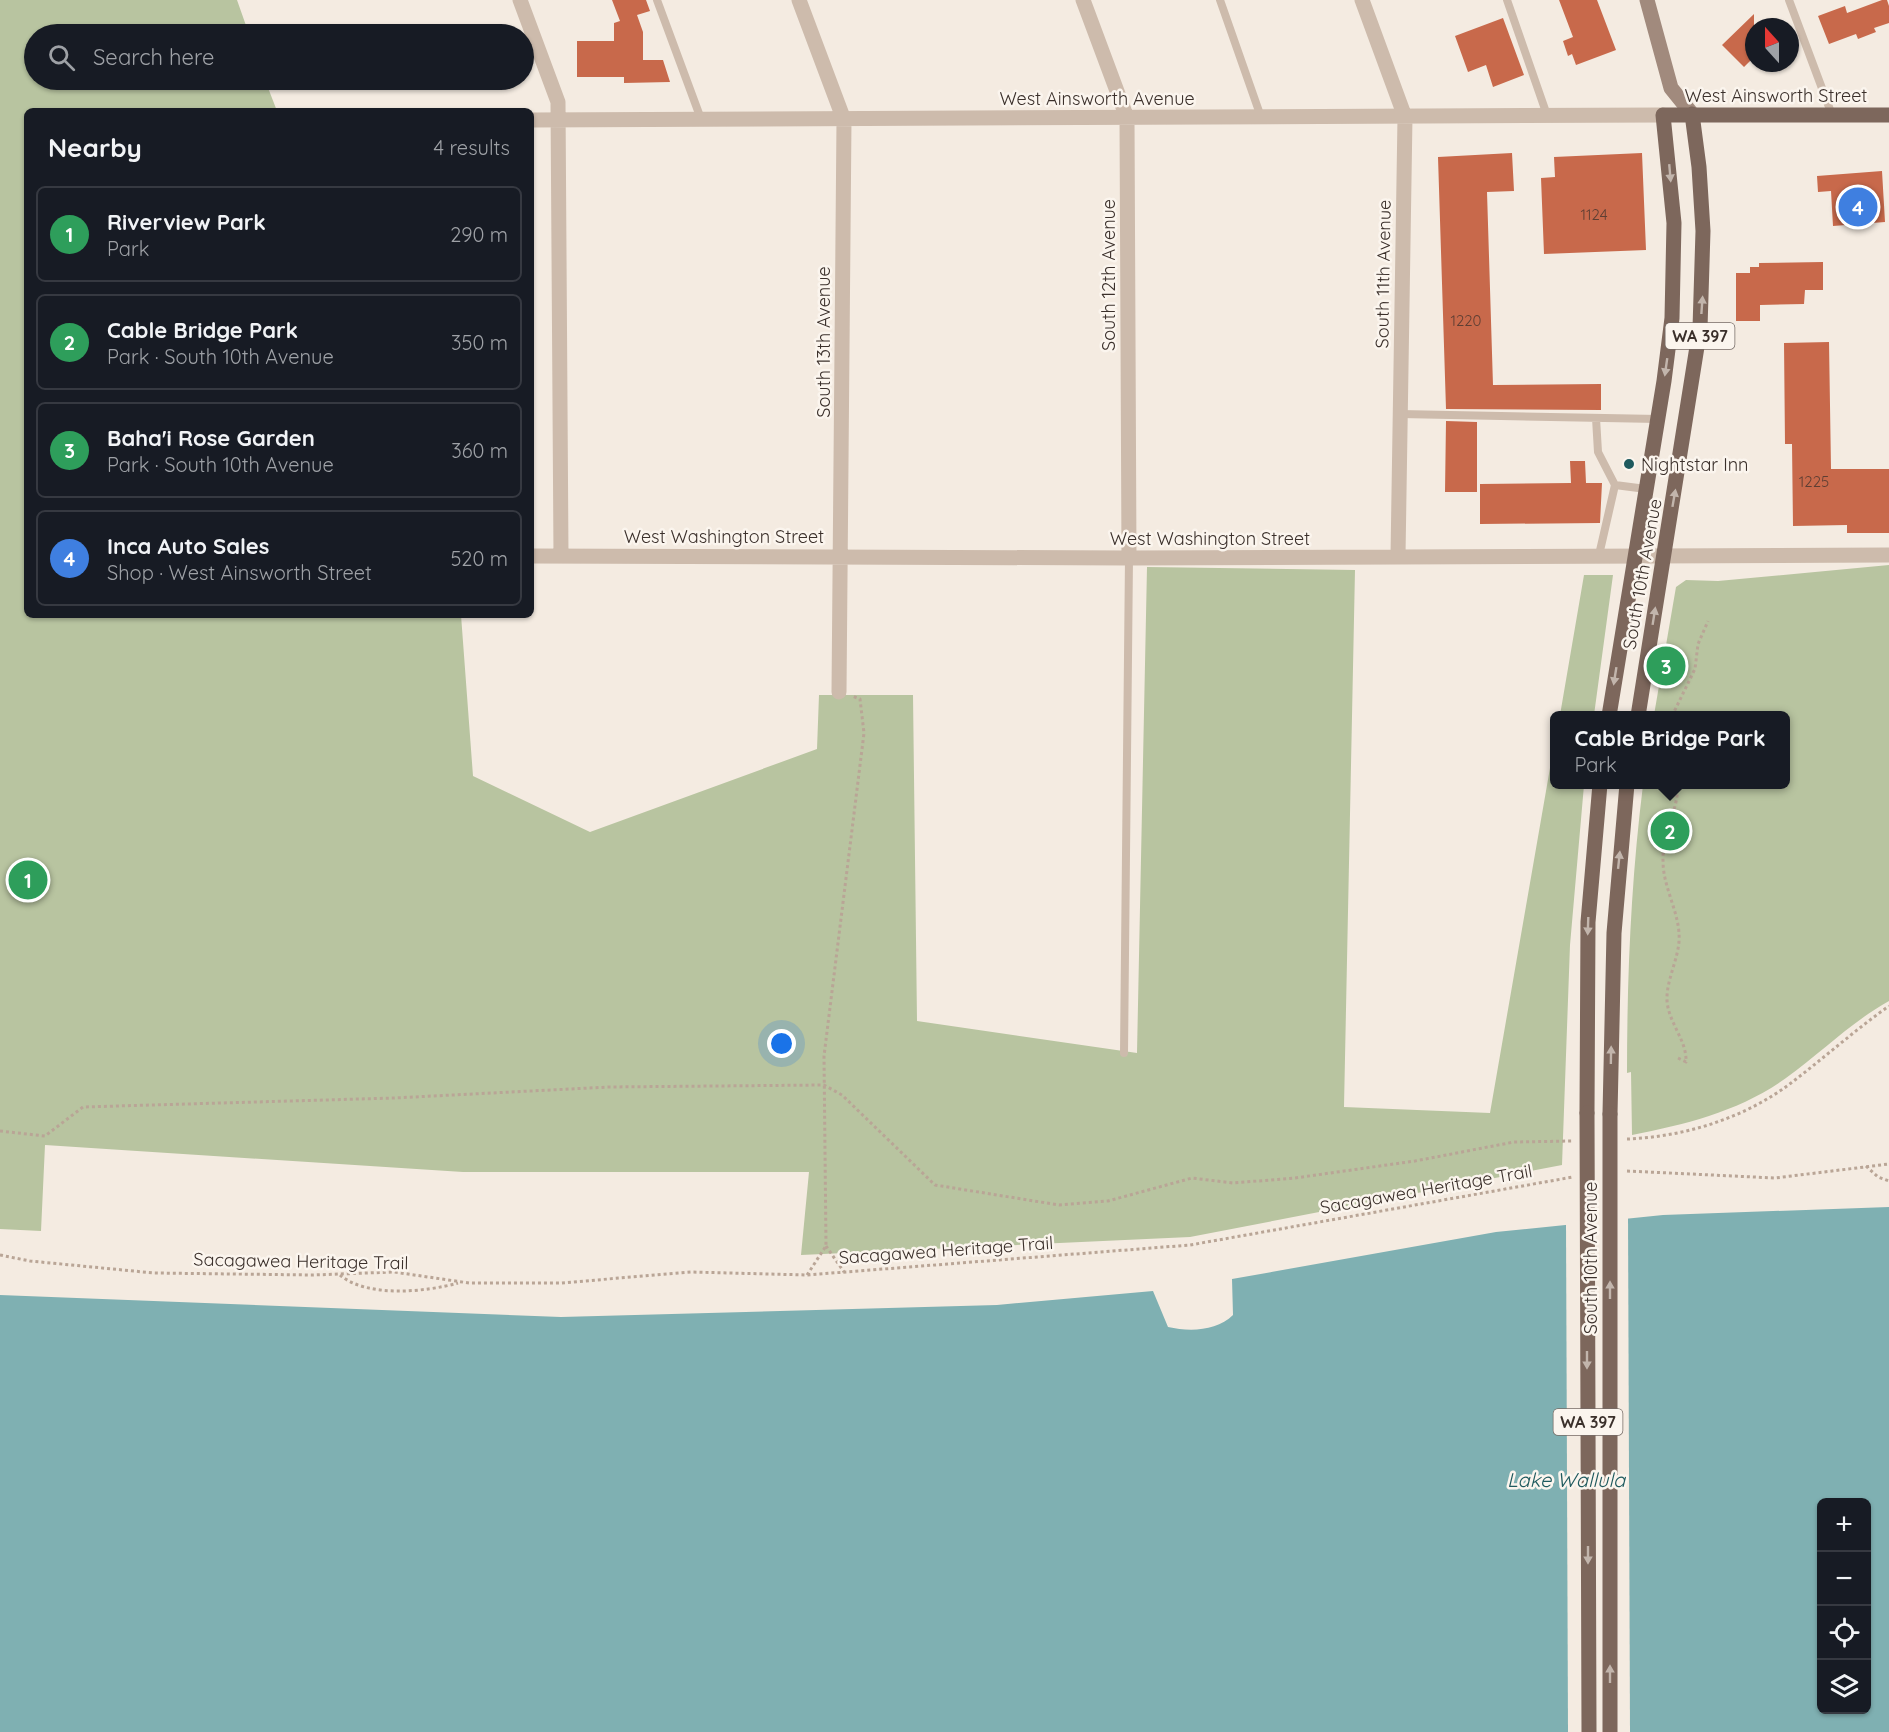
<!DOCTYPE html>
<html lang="en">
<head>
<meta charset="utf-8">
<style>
	:root { --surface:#171b24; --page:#20242c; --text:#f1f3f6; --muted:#9ea1a6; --line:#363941; --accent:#92aeb2 }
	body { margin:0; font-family:Quicksand,sans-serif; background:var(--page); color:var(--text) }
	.controls { position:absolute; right:18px; bottom:18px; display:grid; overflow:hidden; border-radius:9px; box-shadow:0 2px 4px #0004 }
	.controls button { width:54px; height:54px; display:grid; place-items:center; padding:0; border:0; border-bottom:2px solid var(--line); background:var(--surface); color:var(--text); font:30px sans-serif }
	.compass { position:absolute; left:1745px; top:18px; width:54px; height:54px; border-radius:50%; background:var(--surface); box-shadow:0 2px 4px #0004; rotate:339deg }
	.you { position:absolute; left:782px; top:1044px; width:21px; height:21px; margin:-15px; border:4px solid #fff; border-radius:50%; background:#1a73e8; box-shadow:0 0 0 9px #1a73e833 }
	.badge { display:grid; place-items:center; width:39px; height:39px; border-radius:50%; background:var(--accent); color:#fff; font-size:20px; font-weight:700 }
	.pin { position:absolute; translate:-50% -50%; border:3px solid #fff; box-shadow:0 2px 6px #0006 }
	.popup { position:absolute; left:1550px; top:711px; width:240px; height:78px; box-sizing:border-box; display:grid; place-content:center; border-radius:9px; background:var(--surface); filter:drop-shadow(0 2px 4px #0005); font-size:20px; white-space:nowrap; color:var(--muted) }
	.popup b { font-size:22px; color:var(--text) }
	.popup::after { content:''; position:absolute; left:50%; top:100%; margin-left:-12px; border:12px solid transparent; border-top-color:var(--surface) }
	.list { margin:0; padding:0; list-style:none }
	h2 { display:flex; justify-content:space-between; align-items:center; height:78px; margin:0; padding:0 24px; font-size:26px }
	h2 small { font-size:20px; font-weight:400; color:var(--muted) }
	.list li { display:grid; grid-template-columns:39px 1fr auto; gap:18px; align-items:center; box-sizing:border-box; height:96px; margin:0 12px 12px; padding:0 12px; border:2px solid var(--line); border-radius:9px }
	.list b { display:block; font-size:22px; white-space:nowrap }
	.list p { margin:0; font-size:20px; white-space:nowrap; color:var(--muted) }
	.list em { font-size:20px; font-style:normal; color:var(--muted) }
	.icon { flex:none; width:33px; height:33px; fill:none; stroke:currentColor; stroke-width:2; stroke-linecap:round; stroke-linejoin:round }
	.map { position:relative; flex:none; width:1889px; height:1732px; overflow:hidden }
	.search { position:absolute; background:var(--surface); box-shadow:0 2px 4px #0004; left:24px; top:24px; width:510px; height:66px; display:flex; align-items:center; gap:15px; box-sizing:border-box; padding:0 21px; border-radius:33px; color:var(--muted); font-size:22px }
	.panel { position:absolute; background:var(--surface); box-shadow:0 2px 4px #0004; left:24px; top:108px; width:510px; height:510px; border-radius:9px }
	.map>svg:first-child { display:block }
	.green { fill:#b8c4a0 }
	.water { fill:#7fb0b2; fill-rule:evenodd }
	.pier { fill:#f4ebe1 }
	.building { fill:#c8694b }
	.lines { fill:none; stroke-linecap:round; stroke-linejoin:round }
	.path { stroke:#b9a596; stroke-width:3; stroke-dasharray:3 3; stroke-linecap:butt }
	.lane { stroke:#cdbbac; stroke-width:8 }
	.street { stroke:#cdbbac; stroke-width:15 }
	.secondary { stroke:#a18a7d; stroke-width:15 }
	.primary { stroke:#7d675c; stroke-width:15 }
	.primary-bridge { stroke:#7d675c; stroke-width:15 }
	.oneway { fill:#c2b5ac }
	.poi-dot { fill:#1f5a5e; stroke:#fbf5ee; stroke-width:2 }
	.labels { text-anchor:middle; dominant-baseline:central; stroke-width:5; stroke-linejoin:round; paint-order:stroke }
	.number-label { font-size:15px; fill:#5e3e33 }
	.shield { fill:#fbf5ee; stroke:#756b66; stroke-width:1.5 }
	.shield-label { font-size:16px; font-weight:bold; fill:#3b302b }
	.street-label { font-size:18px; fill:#3b302b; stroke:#fbf5ee }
	.poi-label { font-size:18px; fill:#3b302b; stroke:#fbf5ee; text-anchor:start }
	.water-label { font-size:20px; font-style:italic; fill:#1f5a5e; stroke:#fbf5ee }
</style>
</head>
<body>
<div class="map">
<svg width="1889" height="1732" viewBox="0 0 1889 1732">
	<rect width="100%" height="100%" fill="#f4ebe1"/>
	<path class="green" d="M0 0H237L249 34H34V80H265L277 111H27V615H461L473 776 590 832 817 749 819 695H913L917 1021 1137 1053 1147 567 1355 570 1344 1107 1490 1113 1554 745V784L1584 785 1570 945 1562 1165 1190 1237 801 1255 809 1172H463L45 1145 41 1231 0 1229Z
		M1889 565V1001C1851 1022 1821 1053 1786 1078 1740 1111 1687 1124 1632 1135L1631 1072 1627 1073C1627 976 1631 881 1643 785L1786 784V716L1654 715 1676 587 1686 580 1718 581Z
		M1584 575H1613L1594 715H1560Z"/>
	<path class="water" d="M1889 1207V1732H0V1295L561 1317 997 1305 1153 1291 1168 1327C1190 1332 1217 1331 1233 1315L1232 1279 1496 1232 1663 1215ZM1822 1502H1866V1710H1822Z"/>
	<path class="pier" d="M1628 1215 1630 1732H1568L1566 1222Z"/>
	<path class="building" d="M612 0H646L650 11 637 15 643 32V60H663L670 82 624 83V77H577V41H614V23L620 21Z
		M1559 0H1597L1616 50 1576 65 1572 54 1568 56 1563 41 1573 37Z
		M1882 0H1887L1889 6V23L1874 28 1876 32 1858 39 1856 34 1829 44 1818 16 1845 6 1847 13Z
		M1754 14V57L1744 67 1722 45Z
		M1503 18 1524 75 1493 87 1486 65 1468 72 1455 36Z
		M1512 153 1514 191 1487 192 1493 385 1601 384V410L1446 409 1438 157Z
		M1642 153 1646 250 1544 254 1541 178 1555 177 1554 157Z
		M1882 171 1885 222 1833 226 1831 191 1818 192 1817 176Z
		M1823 262V290H1805L1804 304 1760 305V321H1736V273H1750V267H1759V263Z
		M1829 342 1831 469H1889V533H1847V525L1793 526 1792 444H1785L1784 343Z
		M1446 421 1477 422V492H1445Z
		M1570 461H1585L1586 483H1602L1600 523 1480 524V484L1571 483Z"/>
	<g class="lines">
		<path class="path" d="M1672 716 1695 669 1698 644 1708 621
			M1678 1058 1686 1062C1687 1040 1669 1024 1667 1001 1666 982 1677 962 1679 942 1681 914 1663 889 1663 861 1662 835 1678 811 1678 784
			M0 1131 45 1136 83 1107 394 1098 609 1087 824 1085 842 1095 935 1185 1059 1205 1108 1201 1192 1178 1233 1183 1295 1178 1415 1161 1514 1142 1572 1141
			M1627 1139C1684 1137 1745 1118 1791 1083 1824 1058 1855 1030 1889 1006
			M1866 1166 1878 1177 1889 1181
			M1627 1171 1775 1178 1889 1164
			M826 1246 844 1272
			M0 1255 30 1261 154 1273 313 1275 394 1272 469 1283H561L691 1272 807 1275 1190 1245 1573 1177
			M340 1275C367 1298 426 1292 458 1283
			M807 1275 826 1246 824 1056 864 733 860 699 852 696"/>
		<path class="lane" d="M657 0 701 119
			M1220 0 1261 117
			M1507 0 1547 115
			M1789 0 1832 115
			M1400 414 1658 419
			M1596 418 1598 452 1615 485 1646 489
			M1599 555 1615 485
			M1124 1053 1129 558"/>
		<path class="street" d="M520 0 558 102 561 556
			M799 0 844 120 839 692
			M1083 0 1127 118 1129 558
			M1362 0 1405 117 1398 556
			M531 120 1663 115
			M531 556 1129 558 1889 555"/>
		<path class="secondary" d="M1647 0 1671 88 1692 114"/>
		<path class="primary" d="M1609 716 1664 381 1672 318 1674 223 1663 115H1889
			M1638 716 1700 328 1703 231 1699 167 1692 114
			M1587 1113 1588 922 1600 784
			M1610 1114 1614 933 1627 784"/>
		<path class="primary-bridge" d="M1587 1113 1589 1732
			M1610 1114V1732"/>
	</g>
	<defs><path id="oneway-solid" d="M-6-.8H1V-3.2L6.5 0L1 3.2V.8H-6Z" transform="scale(1.5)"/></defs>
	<g class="oneway">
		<use href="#oneway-solid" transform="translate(1670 173) rotate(85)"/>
		<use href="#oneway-solid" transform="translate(1702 305) rotate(-86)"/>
		<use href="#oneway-solid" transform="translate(1666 367) rotate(98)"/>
		<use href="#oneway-solid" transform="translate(1674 498) rotate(-80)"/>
		<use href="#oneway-solid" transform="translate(1654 616) rotate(-81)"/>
		<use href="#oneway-solid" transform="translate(1615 676) rotate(99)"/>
		<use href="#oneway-solid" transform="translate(1619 860) rotate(-84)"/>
		<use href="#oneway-solid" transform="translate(1588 926) rotate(92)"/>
		<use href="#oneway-solid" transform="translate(1611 1055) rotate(-89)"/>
		<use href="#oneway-solid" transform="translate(1610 1290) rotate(-90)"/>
		<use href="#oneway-solid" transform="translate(1587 1360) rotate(90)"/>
		<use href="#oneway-solid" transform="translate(1588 1555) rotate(90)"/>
		<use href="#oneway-solid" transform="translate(1610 1674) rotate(-90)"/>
	</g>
	<circle class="poi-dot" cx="1629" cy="464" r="6"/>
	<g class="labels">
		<g class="number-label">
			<text x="1594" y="214">1124</text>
			<text x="1466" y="320">1220</text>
			<text x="1814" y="481">1225</text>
		</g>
		<g class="shield">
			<rect x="1665.5" y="323" width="69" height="26" rx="4.5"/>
			<rect x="1553.5" y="1409" width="69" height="26" rx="4.5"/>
		</g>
		<g class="shield-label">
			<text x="1700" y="336">WA 397</text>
			<text x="1588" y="1422">WA 397</text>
		</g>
		<g class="street-label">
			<text x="1776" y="95">West Ainsworth Street</text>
			<text x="1097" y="98">West Ainsworth Avenue</text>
			<text transform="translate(1383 274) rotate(-89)">South 11th Avenue</text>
			<text transform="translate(1108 275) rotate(-90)">South 12th Avenue</text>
			<text transform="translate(823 342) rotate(-90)">South 13th Avenue</text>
			<text x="724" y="536">West Washington Street</text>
			<text x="1210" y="538">West Washington Street</text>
			<text transform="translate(1642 574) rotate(-80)">South 10th Avenue</text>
			<text transform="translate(1426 1189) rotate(-10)">Sacagawea Heritage Trail</text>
			<text transform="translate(946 1250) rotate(-4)">Sacagawea Heritage Trail</text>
			<text transform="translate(1590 1258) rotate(-90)">South 10th Avenue</text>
			<text transform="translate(301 1261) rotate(1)">Sacagawea Heritage Trail</text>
		</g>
		<g class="poi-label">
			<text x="1641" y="464">Nightstar Inn</text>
		</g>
		<g class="water-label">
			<text x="1566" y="1479">Lake Wallula</text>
		</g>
	</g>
</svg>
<div class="controls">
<button>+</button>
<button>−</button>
<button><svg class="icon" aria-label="locate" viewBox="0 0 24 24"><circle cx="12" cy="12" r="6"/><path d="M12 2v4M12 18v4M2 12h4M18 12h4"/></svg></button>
<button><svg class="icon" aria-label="layers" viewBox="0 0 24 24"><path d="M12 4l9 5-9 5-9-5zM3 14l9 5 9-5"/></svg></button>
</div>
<svg class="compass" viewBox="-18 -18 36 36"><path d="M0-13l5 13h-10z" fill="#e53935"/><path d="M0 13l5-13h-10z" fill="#9ea1a6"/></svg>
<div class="you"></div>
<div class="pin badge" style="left:28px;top:880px;background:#2e9e5b">1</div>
<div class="pin badge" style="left:1670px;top:831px;background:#2e9e5b">2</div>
<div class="popup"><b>Cable Bridge Park</b>Park</div>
<div class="pin badge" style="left:1666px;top:666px;background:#2e9e5b">3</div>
<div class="pin badge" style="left:1858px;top:207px;background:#3f7fe0">4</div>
<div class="search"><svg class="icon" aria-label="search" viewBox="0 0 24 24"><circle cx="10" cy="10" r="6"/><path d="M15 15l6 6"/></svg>Search here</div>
<section class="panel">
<h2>Nearby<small>4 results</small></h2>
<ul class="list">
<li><span class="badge" style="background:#2e9e5b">1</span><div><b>Riverview Park</b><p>Park</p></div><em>290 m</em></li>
<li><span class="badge" style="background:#2e9e5b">2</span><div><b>Cable Bridge Park</b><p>Park · South 10th Avenue</p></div><em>350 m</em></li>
<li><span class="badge" style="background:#2e9e5b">3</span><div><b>Baha'i Rose Garden</b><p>Park · South 10th Avenue</p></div><em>360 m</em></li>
<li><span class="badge" style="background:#3f7fe0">4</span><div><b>Inca Auto Sales</b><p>Shop · West Ainsworth Street</p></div><em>520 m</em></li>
</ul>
</section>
</div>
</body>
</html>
